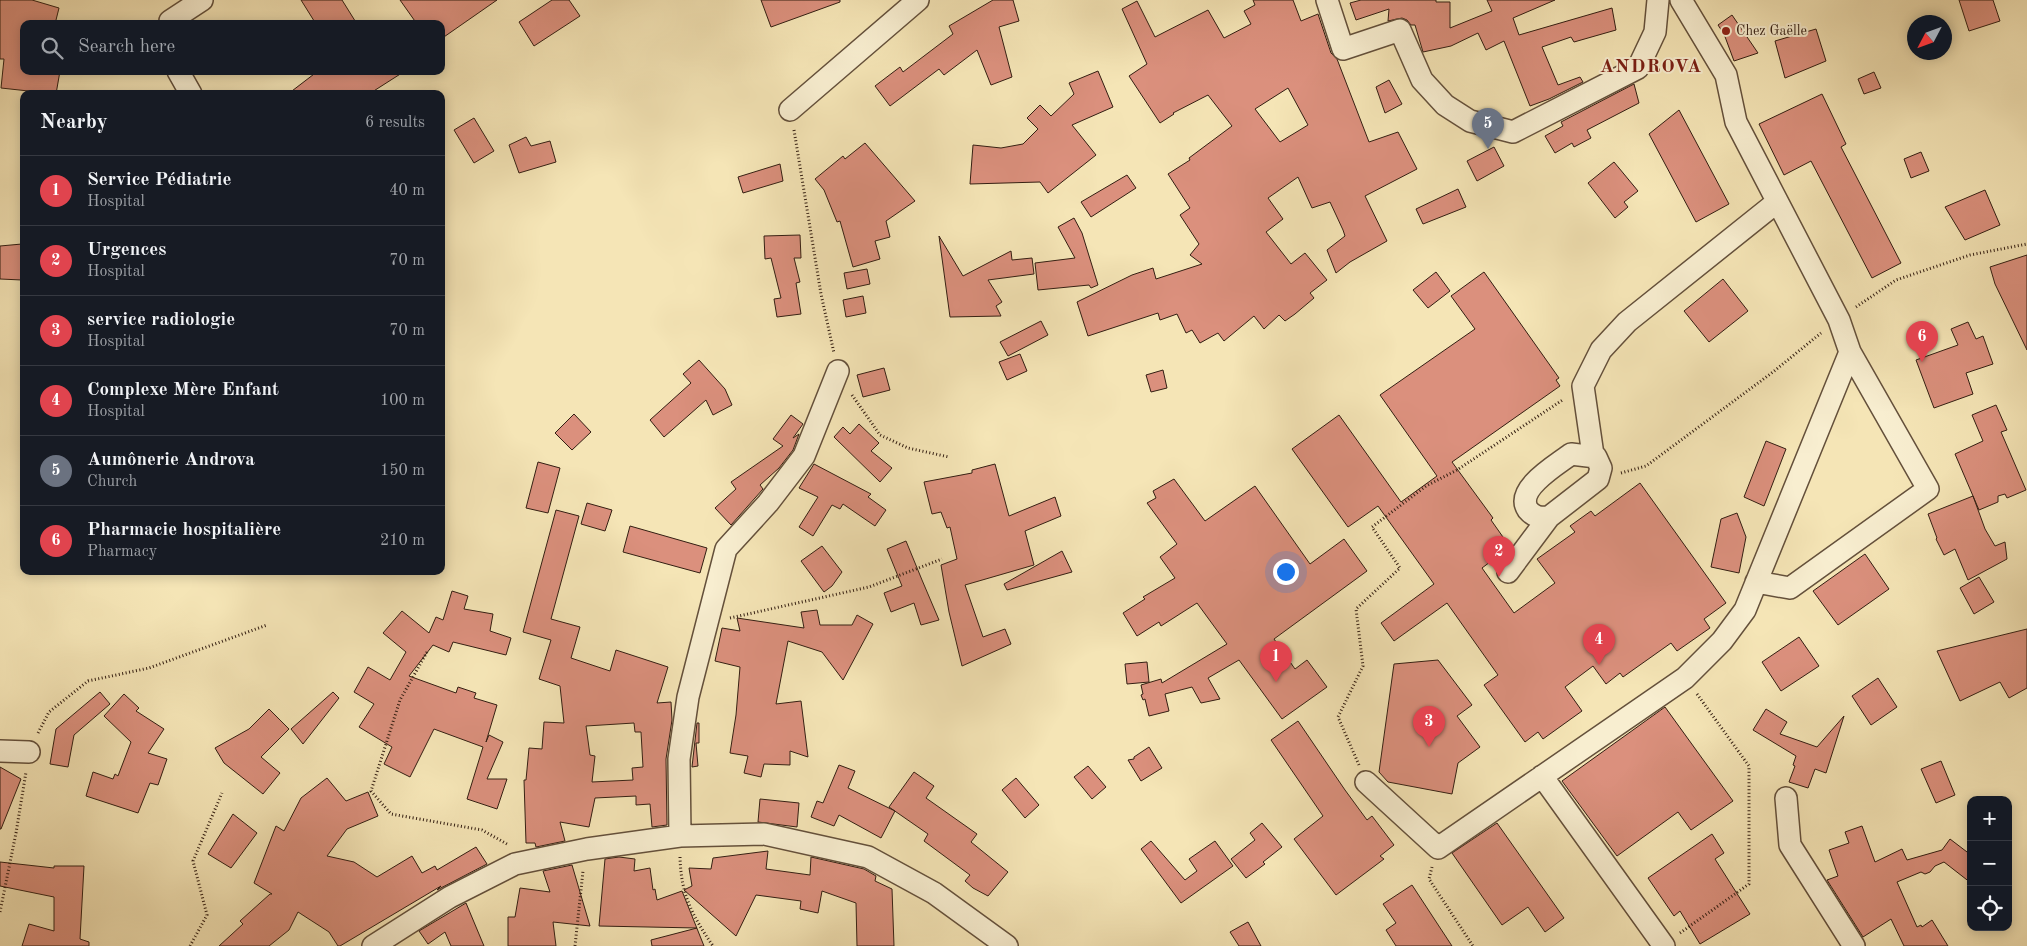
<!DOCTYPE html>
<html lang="en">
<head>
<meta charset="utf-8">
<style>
	:root { --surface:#171b24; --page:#20242c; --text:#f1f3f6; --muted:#9ea1a6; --line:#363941; --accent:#c59692 }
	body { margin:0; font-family:"Old Standard TT",serif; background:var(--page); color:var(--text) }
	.controls { position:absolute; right:15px; bottom:15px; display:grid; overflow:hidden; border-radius:10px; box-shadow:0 2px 12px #0003 }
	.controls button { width:45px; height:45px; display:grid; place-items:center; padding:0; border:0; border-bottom:1px solid var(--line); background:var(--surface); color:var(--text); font:25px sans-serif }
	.compass { position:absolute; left:1907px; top:15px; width:45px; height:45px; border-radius:50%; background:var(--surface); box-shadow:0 2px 12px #0003; rotate:229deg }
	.you { position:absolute; left:1285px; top:571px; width:18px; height:18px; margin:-12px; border:4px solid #fff; border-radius:50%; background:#1a73e8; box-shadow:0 0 0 8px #1a73e833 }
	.badge { display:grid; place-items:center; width:32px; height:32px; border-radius:50%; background:var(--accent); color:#fff; font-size:16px; font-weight:700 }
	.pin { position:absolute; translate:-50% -41px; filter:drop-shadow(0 1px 2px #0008) }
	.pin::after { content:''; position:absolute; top:26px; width:18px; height:15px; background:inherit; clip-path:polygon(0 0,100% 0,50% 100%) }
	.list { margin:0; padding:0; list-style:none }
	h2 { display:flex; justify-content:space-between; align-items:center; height:65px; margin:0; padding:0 20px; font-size:21px }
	h2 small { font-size:16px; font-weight:400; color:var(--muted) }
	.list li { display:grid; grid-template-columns:32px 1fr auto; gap:15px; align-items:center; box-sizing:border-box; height:70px; padding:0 20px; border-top:1px solid var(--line) }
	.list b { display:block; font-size:19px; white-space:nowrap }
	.list p { margin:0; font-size:16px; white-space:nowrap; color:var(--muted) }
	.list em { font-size:16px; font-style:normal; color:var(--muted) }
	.icon { flex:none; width:28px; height:28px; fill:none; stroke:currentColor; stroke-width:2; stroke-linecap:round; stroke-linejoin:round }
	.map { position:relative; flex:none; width:2027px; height:946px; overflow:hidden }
	.search { position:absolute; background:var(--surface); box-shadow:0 2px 12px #0003; left:20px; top:20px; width:425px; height:55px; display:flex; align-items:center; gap:12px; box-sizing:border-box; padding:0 18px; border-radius:10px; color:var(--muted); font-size:19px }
	.panel { position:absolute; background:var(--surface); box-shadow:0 2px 12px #0003; left:20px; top:90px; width:425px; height:485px; border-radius:10px }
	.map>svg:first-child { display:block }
	.building { fill:#db907d; stroke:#331e12; fill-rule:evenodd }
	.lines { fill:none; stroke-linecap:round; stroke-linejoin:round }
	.minor-casing { stroke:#64503b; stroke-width:24 }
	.path { stroke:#331e12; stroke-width:3; stroke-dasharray:1 2.5; stroke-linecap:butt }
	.minor { stroke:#f8eed0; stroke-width:21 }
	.poi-dot { fill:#8f2418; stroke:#f8eed0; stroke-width:2 }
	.labels { text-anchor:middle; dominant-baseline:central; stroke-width:4; stroke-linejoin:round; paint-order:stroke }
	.poi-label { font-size:14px; fill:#331e12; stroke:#f8eed0; text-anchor:start }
	.district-label { font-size:19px; font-weight:bold; letter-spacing:1px; fill:#7a1f14; stroke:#f8eed0 }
</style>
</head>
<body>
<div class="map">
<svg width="2027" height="946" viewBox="0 0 2027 946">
	<rect width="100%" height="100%" fill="#f5e5b6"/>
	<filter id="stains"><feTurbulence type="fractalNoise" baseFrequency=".004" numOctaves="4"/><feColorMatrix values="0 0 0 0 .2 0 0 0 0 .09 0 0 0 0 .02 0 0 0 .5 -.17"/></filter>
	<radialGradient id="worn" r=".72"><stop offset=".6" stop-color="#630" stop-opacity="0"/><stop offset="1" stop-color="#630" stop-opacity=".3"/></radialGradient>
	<path class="building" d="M0 0H32L59 8 55 24H24V71H60L56 94 1 88 4 59H0Z
		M301 0H342L357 24H316Z
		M400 0H497L441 39V24H417Z
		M552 0H569L580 16 534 46 519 22Z
		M761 0H840V2L771 27Z
		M993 0H1013L1019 21 999 27 1012 77 991 85 977 50 944 75 939 69 890 106 875 86 900 67 903 72 953 34 949 26Z
		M1253 0H1293L1301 21 1318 14 1331 53 1337 59 1369 142 1398 132 1417 169 1365 196 1387 241 1350 262 1336 273 1327 250 1345 236 1343 230 1330 202 1312 208 1298 177 1268 198 1283 219 1266 232 1291 264 1305 253 1327 280 1310 293 1314 298 1295 314 1285 321 1279 315 1264 329 1254 316 1224 341 1218 333 1200 343 1192 330 1186 333 1177 314 1160 320 1158 313 1088 336 1077 302 1132 275 1153 268 1156 279 1202 264 1190 255 1199 244 1180 215 1190 208 1168 174 1190 160 1189 158 1232 126 1208 95 1173 113 1174 114 1160 123 1129 76 1147 64 1122 9 1137 1 1155 37 1208 10 1224 38 1251 24 1244 11 1255 5ZM1288 88 1308 125 1280 142 1255 109Z
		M1361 0H1436V2H1450V28L1492 11 1487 0H1555L1513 18 1519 35 1612 8 1616 30 1574 42 1571 37 1542 47 1558 85 1580 77 1583 82 1549 99 1530 106 1504 41 1486 50 1478 33 1451 46 1423 52 1415 25H1411L1407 20 1402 18 1388 21 1389 9 1356 20 1350 3Z
		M1959 0H1993L2000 21 1969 31Z
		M1732 15 1758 53 1734 61 1724 34 1718 25Z
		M1816 29 1826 61 1785 78 1775 41Z
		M318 71H405L369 94H288Z
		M1098 71 1113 107 1072 125 1096 155 1048 193 1040 182 970 184 973 145 1001 148 1023 144 1038 129 1027 118 1040 105 1051 116 1074 94 1069 83Z
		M1874 72 1881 88 1864 94 1858 79Z
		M1389 80 1402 104 1385 113 1376 87Z
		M1634 84 1639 103 1587 130 1591 138 1574 147 1572 143 1555 153 1545 136 1563 126 1561 122Z
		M1822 94 1846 144 1841 147 1901 263 1872 278 1811 161 1784 175 1759 124Z
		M1679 110 1729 204 1696 222 1649 134Z
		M474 118 494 151 474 163 454 130Z
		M526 137 531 146 550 141 556 162 519 173 509 145Z
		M865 143 915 201 886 221 890 237 875 241 880 259 853 267 840 221 837 222 824 190 815 179 843 156 845 159Z
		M1494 147 1504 166 1477 181 1467 161Z
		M1921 152 1929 171 1911 178 1904 159Z
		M1614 162 1638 191 1624 202 1628 207 1615 218 1588 183Z
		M780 164 783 181 743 193 738 177Z
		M1127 175 1136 188 1091 217 1081 202Z
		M1458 189 1466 207 1423 224 1416 209Z
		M1985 190 2000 225 1965 240 1945 207Z
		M1074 218 1082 233 1098 285 1091 288 1089 285 1038 290 1035 263 1075 258 1058 227Z
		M800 235 801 258H794L800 282 796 283 801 314 777 317 774 299 781 298 771 258 765 259 764 236Z
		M939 236 963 276 1011 251 1012 260 1032 258 1034 274 988 280 1002 302 996 306 1001 316 950 317Z
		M22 244V280L0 279V246Z
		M2027 255V350L1995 284 1990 267Z
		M867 269 870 284 847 289 844 273Z
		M1436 272 1450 291 1428 308 1413 290Z
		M1484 272 1559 378 1556 380 1560 386 1452 462 1493 518 1491 520 1510 547 1482 568 1514 613 1555 583 1537 559 1575 532 1570 526 1591 511 1595 516 1640 483 1726 603 1704 619 1710 628 1677 651 1671 643 1623 677 1620 673 1606 684 1593 666 1565 687 1582 711 1543 739 1538 732 1525 742 1484 685 1498 675 1447 603 1394 641 1381 623 1434 584 1378 506 1348 527 1292 449 1339 415 1401 502 1437 476 1380 395 1475 329 1451 296Z
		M1723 279 1748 311 1709 342 1684 311Z
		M863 296 866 313 846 317 843 300Z
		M1041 321 1048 335 1008 356 1000 342Z
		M1968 322 1976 339 1983 336 1993 364 1966 373 1973 394 1934 408 1916 360 1958 345 1951 329Z
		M1020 354 1027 371 1007 380 999 362Z
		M699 360 725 389 732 405 713 415 706 400 664 437 650 420 691 383 683 374Z
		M884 368 890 390 863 397 857 375Z
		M1163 370 1167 388 1151 392 1146 375Z
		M1996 405 2007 430 2001 432 2026 490 2007 498 2005 494 1998 496V502L1979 510 1955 454 1983 441 1972 415Z
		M574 414 591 432 572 450 555 433Z
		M791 415 803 424 793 438 799 434 793 450 779 468 760 485 763 489 731 525 715 508 736 489 731 482 783 446 773 439Z
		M859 424 879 443 871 451 892 468 880 482 834 437 843 427 850 434Z
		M1766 441 1786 449 1764 506 1744 497Z
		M538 462 560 468 548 513 526 508Z
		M814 464 871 494 868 497 886 510 875 526 843 504 840 509 832 505 813 536 799 527 818 497 799 488Z
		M995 464 1009 516 1055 497 1061 516 1025 531 1034 565 965 585 983 637 1005 629 1011 644 962 666 949 612 941 565 957 559 950 527 947 528 941 512 932 514 924 482 972 473V470Z
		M1174 479 1205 521 1255 486 1310 564 1344 539 1367 571 1274 639 1295 669 1307 660 1327 687 1282 719 1239 660 1208 678 1220 699 1201 703 1192 687 1165 694 1169 711 1149 716 1145 699 1143 700 1141 695 1143 694 1141 685 1161 679 1162 683 1227 644 1197 603 1161 626 1159 622 1137 636 1123 613 1145 599 1143 597 1175 578 1160 557 1177 544 1147 503 1156 498 1153 491Z
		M1973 496 1985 529 1995 546 2005 542 2007 559 1968 580 1955 549 1944 555 1936 539 1937 538 1928 514Z
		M587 503 612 510 605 531 581 524Z
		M556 510 579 516 551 619 580 627 571 658 610 671 616 650 668 667 657 703 671 702 672 720 666 759 667 825 652 827 650 804 636 805V796L595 798 589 827 560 822 565 841 536 847 535 843H526L524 780H526L529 748 542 749 544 722 564 723 560 686 539 679 551 640 523 632ZM634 723 635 732H641L643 767 632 768 633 780 592 782 595 756 590 755 586 726Z
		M1737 513 1746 537 1739 573 1711 567 1721 519Z
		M630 526 707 548 700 573 623 552Z
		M906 541 922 580 939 620 921 625 914 603 891 612 884 593 902 586 887 549Z
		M822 546 842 572 832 586 824 592 801 561Z
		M1062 551 1072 572 1007 590 1004 584Z
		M1865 554 1889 589 1838 625 1813 591Z
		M1979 577 1994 602 1974 614 1960 588Z
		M452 591 468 596 464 609 493 614 490 631 511 638 506 655 453 642 449 652 433 645 409 676 456 693 458 687 476 693 474 698 497 705 486 742 489 735 503 742 487 779H507L497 809 467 799 483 747 434 729 410 777 384 764 392 747 359 727 374 704 354 692 368 667 390 680 406 652 383 633 402 611 429 633 436 617 443 620Z
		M817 610 820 625H852L857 615 873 624 843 680 822 652 788 641 776 704 801 701 808 757 790 751V765L764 764 761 777 744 773 748 756 730 753 736 715 740 667 715 661 722 628 740 631 737 618 804 628 801 612Z
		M2027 629V688L2009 698 2000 682 1960 701 1937 651Z
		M1799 637 1819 666 1781 691 1762 662Z
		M1438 660 1472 705 1457 716 1480 747 1458 763 1452 794 1388 782 1379 772 1394 664Z
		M1147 662 1149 682 1127 684 1125 664Z
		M1878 678 1897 707 1871 725 1852 696Z
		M100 692 110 704 74 735 68 767 50 764 56 729Z
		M333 692 339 698 303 744 291 729Z
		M124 694 139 708 136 711 164 729 148 753 167 759 158 785 150 783 138 813 86 796 93 772 113 779 115 774 118 776 131 742 104 716Z
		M1665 707 1733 801 1691 830 1678 812 1617 856 1562 781Z
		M269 709 289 729 261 757 280 773 263 794 224 763 215 748 249 729Z
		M1766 709 1787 722 1780 734 1817 747 1844 716 1826 773 1815 769 1808 788 1789 782 1795 766 1793 765 1796 756 1753 730Z
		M1298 721 1345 790 1367 820 1372 816 1394 845 1380 856 1384 859 1336 895 1294 839 1323 816 1271 740Z
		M697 723H699V743H696L698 766 692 767Z
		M1149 747 1162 768 1141 781 1128 760 1134 759V757Z
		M1941 761 1955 795 1936 803 1921 769Z
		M839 765 855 771 848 788 895 811 881 838 839 815 834 826 811 817 817 801 823 803Z
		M1088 766 1106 787 1092 799 1074 777Z
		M0 767 21 779 1 829H0Z
		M914 772 934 786 926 798 977 834 971 842 1008 872 988 896 973 888 965 881 970 875 924 841 928 834 889 807Z
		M327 778 346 801 368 792 378 816 347 829 327 856 354 862 377 877 412 856 422 873 435 866 437 870 476 847 487 864 437 890 441 886 340 946H338L329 932 298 912 289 930 269 946H219L243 924 240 921 270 894H272L254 883 276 826 284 831 301 798Z
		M1016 778 1039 805 1025 818 1002 790Z
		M760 799 799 803 797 827 758 822Z
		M233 814 257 833 231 868 208 854Z
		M1262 823 1282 847 1263 862 1265 864 1246 878 1231 859 1255 840 1250 833Z
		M1497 823 1564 918 1545 932 1528 907 1502 925 1452 853Z
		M1862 826 1875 862 1902 849 1907 860 1942 850 1950 839 1971 855V883L1944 862 1935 866 1930 872 1925 874 1921 872 1897 882 1917 927 1921 925 1922 927 1932 920 1948 946H1904L1891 919 1863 937 1827 880 1838 876 1829 850 1849 843 1845 832Z
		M1712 834 1724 853 1715 859 1750 914 1700 944 1680 911 1674 916 1648 878Z
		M1151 841 1185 880 1197 871 1189 859 1215 841 1233 866 1181 903 1141 849Z
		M768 851 766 869 810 875 811 857 864 869 876 876 875 881 892 889 894 946H857L856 903 822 891 818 913 800 909 801 901 756 895 736 936 684 890 692 886 689 868 711 869 713 858Z
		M619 857 635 859 634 871 650 868 653 890 655 889 657 900 682 891 704 946H652L651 940 697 928 599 926 605 859Z
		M0 862 54 868V866H84L80 939 89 942V946H22L29 924 54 931V897L0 886Z
		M572 865 590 926 553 922 556 946H508V917H515L520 888 550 892 543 871Z
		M1412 885 1452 946H1396L1386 930 1396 923 1383 904Z
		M466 903 484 946H451L445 932 428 944 419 931Z
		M1248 922 1261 946H1239L1230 932Z"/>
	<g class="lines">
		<defs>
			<path id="minor" d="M1327 0 1343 49 1400 30 1422 80 1445 105 1470 121 1513 132 1638 68 1655 32 1658 0
				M170 24V21L202 0
				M178 71 191 94
				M790 110 918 0
				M1571 454 1596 457 1601 468 1598 479 1549 517C1540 518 1534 517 1528 510 1514 489 1557 465 1571 454Z
				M1593 455 1583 386 1601 350 1627 322 1777 202
				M1508 572 1549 517
				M1756 582 1790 588 1928 489 1850 352
				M0 751 29 752
				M1542 776 1664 946
				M1366 782 1438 848 1685 678 1722 641 1745 610 1850 352 1839 320 1736 122 1726 75 1681 0
				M1786 798 1790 845 1854 946
				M680 836 679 759 688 697 726 549 768 503 804 456 838 371
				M373 946 450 897 515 864 587 849 680 836 764 834 868 857 934 893 1007 946"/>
		</defs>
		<use href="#minor" class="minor-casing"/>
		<path class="path" d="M794 130 821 294 834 353
			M1856 307 1896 280 1970 255 2027 244
			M852 395 880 435 908 448 949 457
			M1621 473 1646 466 1773 372 1821 333
			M730 618 869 587 942 559
			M427 652 400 700 371 791 391 814 482 830 507 844
			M38 733 49 712 88 681 149 668 267 625
			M1359 765 1338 717 1363 666 1356 609 1400 568 1372 527 1426 486 1457 470 1564 399
			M680 857C681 895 692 915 713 946
			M1432 867 1429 879 1473 946
			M0 912 16 833 26 772
			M1680 933 1749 884V766L1697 694
			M190 946 207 915 193 861 222 793
			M575 946 583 871"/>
		<use href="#minor" class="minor"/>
	</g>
	<circle class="poi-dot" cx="1726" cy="31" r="5"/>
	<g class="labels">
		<g class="poi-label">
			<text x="1736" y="31">Chez Gaëlle</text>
		</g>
		<g class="district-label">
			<text x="1651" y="67">ANDROVA</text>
		</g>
	</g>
	<rect width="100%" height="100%" filter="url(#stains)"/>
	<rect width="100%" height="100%" fill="url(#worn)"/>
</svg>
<div class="controls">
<button>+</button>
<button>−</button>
<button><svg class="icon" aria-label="locate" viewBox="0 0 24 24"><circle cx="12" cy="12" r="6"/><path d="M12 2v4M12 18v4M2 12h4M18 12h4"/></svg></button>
</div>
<svg class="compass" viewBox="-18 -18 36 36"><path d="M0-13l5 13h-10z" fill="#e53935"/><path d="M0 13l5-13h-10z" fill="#9ea1a6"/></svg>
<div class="you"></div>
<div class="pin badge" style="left:1276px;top:682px;background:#e0444e">1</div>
<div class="pin badge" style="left:1499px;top:577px;background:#e0444e">2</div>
<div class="pin badge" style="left:1429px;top:747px;background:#e0444e">3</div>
<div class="pin badge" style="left:1599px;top:665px;background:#e0444e">4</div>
<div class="pin badge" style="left:1488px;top:149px;background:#6b7280">5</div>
<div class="pin badge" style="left:1922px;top:362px;background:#e0444e">6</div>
<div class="search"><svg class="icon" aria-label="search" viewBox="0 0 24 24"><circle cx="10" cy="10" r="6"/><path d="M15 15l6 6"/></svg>Search here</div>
<section class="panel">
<h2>Nearby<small>6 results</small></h2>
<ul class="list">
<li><span class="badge" style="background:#e0444e">1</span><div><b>Service Pédiatrie</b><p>Hospital</p></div><em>40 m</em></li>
<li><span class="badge" style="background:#e0444e">2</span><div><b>Urgences</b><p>Hospital</p></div><em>70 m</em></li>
<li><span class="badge" style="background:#e0444e">3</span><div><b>service radiologie</b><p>Hospital</p></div><em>70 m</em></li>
<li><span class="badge" style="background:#e0444e">4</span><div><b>Complexe Mère Enfant</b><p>Hospital</p></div><em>100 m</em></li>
<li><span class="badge" style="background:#6b7280">5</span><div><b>Aumônerie Androva</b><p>Church</p></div><em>150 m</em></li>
<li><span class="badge" style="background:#e0444e">6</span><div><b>Pharmacie hospitalière</b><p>Pharmacy</p></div><em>210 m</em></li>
</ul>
</section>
</div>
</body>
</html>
